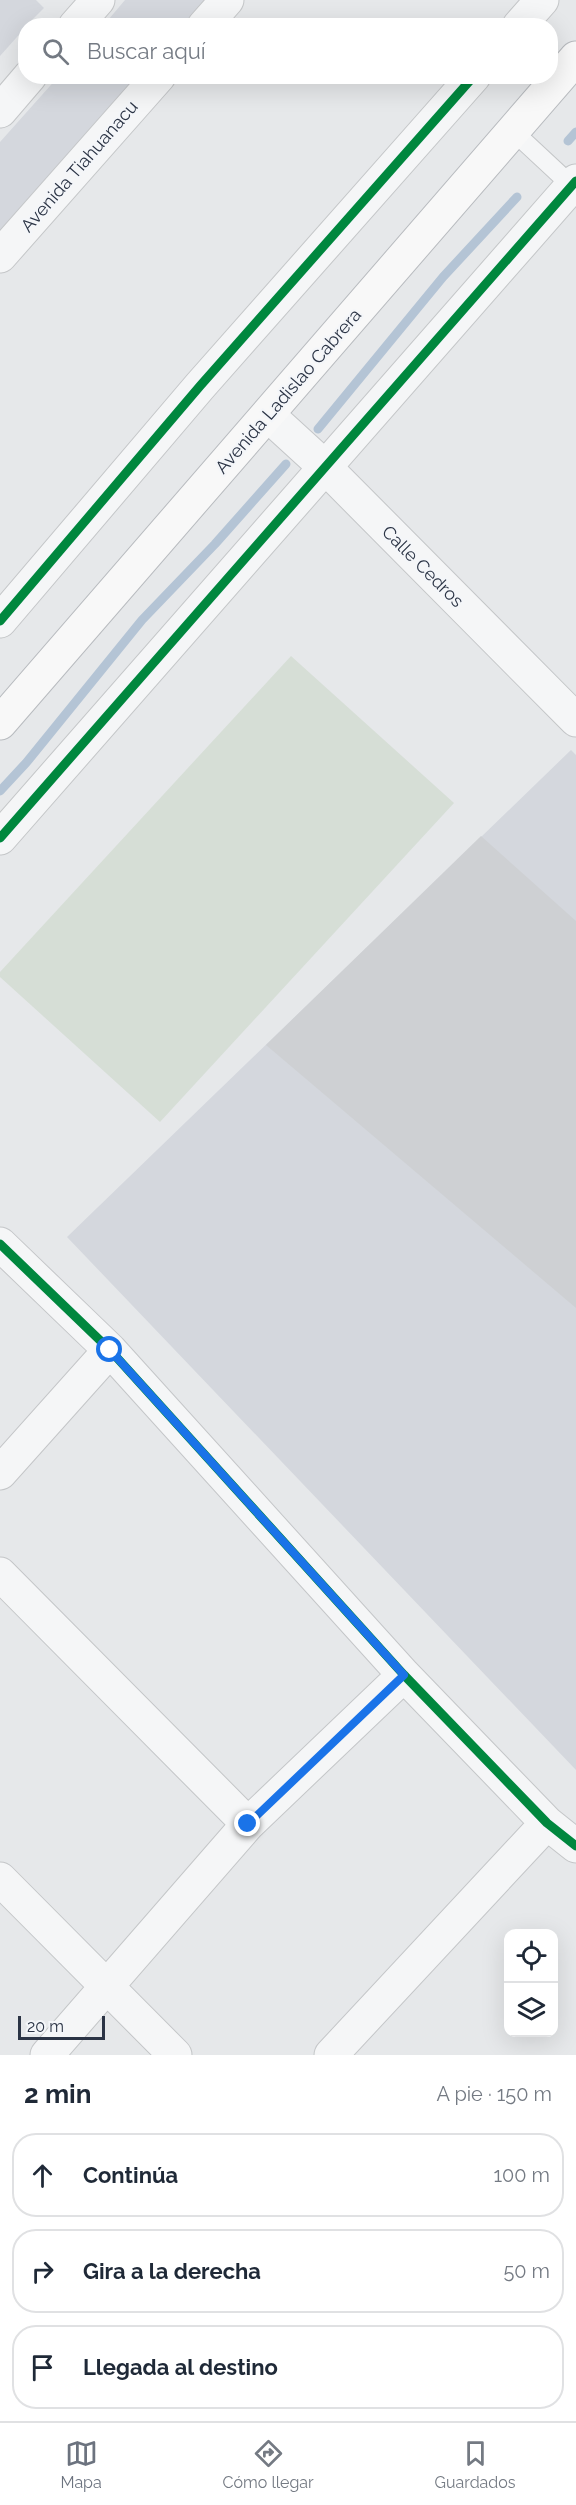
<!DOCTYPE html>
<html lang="es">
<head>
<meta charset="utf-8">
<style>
	:root { --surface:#fff; --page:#f6f6f7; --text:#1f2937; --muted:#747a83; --line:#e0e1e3; --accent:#6c737f }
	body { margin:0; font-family:Raleway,sans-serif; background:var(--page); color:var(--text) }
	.controls { position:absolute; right:18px; bottom:18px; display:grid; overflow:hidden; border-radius:12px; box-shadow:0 6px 24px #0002 }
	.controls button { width:54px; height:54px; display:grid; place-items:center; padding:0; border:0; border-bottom:2px solid var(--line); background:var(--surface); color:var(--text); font:30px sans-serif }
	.scale { position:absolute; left:18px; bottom:15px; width:87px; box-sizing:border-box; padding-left:6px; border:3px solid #2b3445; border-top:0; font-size:16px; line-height:21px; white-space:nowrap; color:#2b3445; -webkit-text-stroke:4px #f4f6f9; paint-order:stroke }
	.stop { position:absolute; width:18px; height:18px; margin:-14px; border:4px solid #1a73e8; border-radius:50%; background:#fff }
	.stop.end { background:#1a73e8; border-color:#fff; box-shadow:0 2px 6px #0008 }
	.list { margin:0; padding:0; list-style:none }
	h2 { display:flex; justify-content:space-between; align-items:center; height:78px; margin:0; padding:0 24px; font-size:26px }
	h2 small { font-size:20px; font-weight:400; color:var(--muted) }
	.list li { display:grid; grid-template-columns:39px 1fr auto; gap:18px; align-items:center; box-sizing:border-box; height:84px; margin:0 12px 12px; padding:0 12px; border:2px solid var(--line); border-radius:24px }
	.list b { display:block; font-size:22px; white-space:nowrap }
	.list em { font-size:20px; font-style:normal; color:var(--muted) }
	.icon { flex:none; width:33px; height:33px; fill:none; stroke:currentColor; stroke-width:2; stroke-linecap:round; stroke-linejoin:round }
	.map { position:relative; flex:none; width:576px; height:2055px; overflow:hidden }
	.search { position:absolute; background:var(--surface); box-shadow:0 6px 24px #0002; left:18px; right:18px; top:18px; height:66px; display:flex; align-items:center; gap:15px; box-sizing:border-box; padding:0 21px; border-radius:24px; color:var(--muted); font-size:22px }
	.sheet { height:366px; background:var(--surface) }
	nav { display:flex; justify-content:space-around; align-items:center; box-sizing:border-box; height:84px; border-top:2px solid var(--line); background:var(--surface); font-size:16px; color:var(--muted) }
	nav a { display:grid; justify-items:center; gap:3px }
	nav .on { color:var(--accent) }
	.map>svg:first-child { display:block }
	.built { fill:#d4d7dd }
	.green { fill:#d6ded6 }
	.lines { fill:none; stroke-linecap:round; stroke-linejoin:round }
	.stream { stroke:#b4c4d5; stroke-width:9 }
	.building { fill:#ced0d3 }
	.service-casing { stroke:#c4c6c8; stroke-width:20 }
	.minor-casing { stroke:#c4c6c8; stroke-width:35 }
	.trunk-casing { stroke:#b8bbbf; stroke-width:35 }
	.service { stroke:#f5f6f7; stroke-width:18 }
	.minor { stroke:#f5f6f7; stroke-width:33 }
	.trunk { stroke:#f8f8f8; stroke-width:33 }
	.cycleway-casing { stroke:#f4f6f9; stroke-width:13 }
	.cycleway { stroke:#00873e; stroke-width:9 }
	.route { stroke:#1a73e8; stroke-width:8 }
	.labels { text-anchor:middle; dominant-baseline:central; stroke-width:4.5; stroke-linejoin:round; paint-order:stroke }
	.street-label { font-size:18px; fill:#2b3445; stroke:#f4f6f9 }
</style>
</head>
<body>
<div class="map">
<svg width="576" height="2055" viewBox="0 0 576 2055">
	<rect width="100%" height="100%" fill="#e6e8ea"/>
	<path class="built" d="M0 0H36L44 8 26 26 25 28 0 56Z
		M125 0H211L189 25 103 26Z
		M58 77H144L0 240V142Z
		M571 750 576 755V1770L67 1237Z"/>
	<path class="green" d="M291 656 454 803 160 1122 0 977V972Z"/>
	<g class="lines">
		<path class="stream" d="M568 141 576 132
			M318 429 443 277 517 197
			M0 791 26 763 142 620 215 544 286 464"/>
	</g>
	<path class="building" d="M481 836 576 921V1308L266 1045Z"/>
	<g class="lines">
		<defs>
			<path id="service" d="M513 131 572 186 576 187"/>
			<path id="minor" d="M75 26 98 0
				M204 26 227 0
				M519 26 542 0
				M0 111 30 76
				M0 256 159 76
				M268 415 326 468 576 720
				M0 621 200 386 474 76
				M0 838 576 181
				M0 1244 110 1350 404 1675 547 1823 576 1846
				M0 1473 110 1350
				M0 1574 248 1824
				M0 1879 175 2055
				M47 2055 248 1824 404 1675
				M331 2055 547 1823"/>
			<path id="trunk" d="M0 723 576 58"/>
		</defs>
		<use href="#service" class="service-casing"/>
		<use href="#minor" class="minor-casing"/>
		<use href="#trunk" class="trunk-casing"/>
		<use href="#service" class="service"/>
		<use href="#minor" class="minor"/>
		<use href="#trunk" class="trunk"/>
		<defs>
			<path id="cycleway" d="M0 621 200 386 474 76
				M0 838 576 181
				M0 1244 110 1350 404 1675 547 1823 576 1846"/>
		</defs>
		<use href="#cycleway" class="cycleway-casing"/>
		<use href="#cycleway" class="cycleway"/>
	</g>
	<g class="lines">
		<path class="route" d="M110 1350 404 1675 248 1824"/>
	</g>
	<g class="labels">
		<g class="street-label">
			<text transform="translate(79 166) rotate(-49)">Avenida Tiahuanacu</text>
			<text transform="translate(288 391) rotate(-49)">Avenida Ladislao Cabrera</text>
			<text transform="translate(423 566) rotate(45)">Calle Cedros</text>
		</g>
	</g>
</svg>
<div class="controls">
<button><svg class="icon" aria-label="locate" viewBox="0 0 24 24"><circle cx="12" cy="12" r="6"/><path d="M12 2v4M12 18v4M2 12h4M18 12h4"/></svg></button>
<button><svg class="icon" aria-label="layers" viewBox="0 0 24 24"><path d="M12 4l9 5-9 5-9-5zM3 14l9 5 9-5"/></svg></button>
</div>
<div class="scale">20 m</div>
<div class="stop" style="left:110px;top:1350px"></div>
<div class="stop end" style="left:248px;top:1824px"></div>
<div class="search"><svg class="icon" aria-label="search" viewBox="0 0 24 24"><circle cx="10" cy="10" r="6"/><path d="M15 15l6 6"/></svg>Buscar aquí</div>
</div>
<section class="sheet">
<h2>2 min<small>A pie · 150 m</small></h2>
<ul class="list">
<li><svg class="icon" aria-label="ahead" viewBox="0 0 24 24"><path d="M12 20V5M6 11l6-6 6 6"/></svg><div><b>Continúa</b></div><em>100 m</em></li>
<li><svg class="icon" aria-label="right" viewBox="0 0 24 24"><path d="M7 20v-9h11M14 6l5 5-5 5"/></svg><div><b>Gira a la derecha</b></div><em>50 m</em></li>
<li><svg class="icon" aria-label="arrive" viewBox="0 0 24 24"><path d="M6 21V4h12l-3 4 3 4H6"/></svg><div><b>Llegada al destino</b></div></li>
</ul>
</section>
<nav>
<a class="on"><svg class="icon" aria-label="map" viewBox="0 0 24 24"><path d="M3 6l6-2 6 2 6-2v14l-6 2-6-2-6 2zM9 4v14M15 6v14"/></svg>Mapa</a>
<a><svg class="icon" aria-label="directions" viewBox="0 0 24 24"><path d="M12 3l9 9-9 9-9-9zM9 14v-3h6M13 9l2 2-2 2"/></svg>Cómo llegar</a>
<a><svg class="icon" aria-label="saved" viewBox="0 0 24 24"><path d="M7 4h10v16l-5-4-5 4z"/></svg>Guardados</a>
</nav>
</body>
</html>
